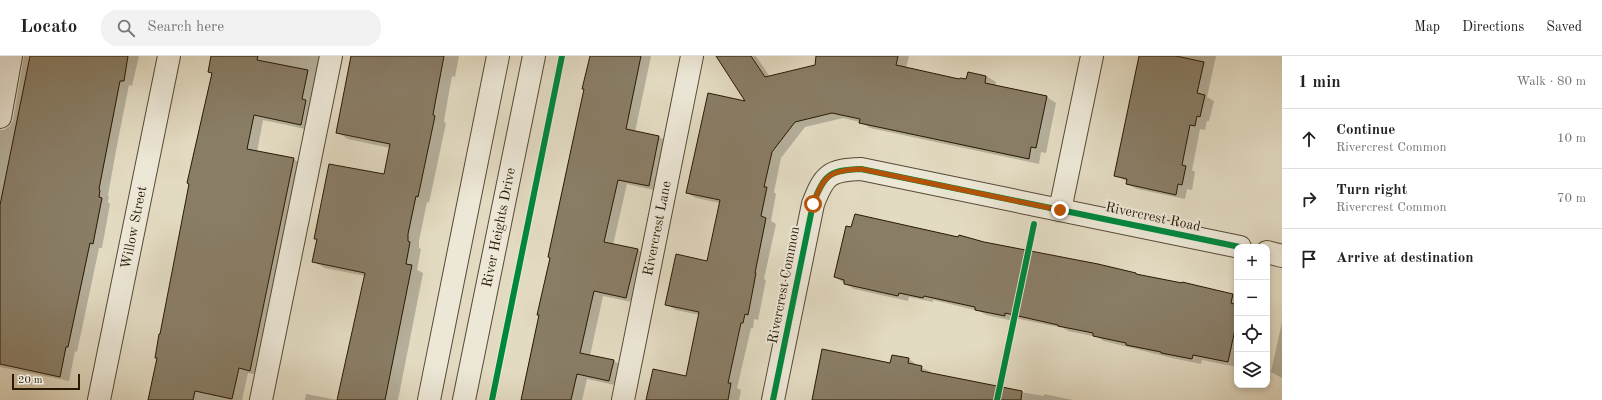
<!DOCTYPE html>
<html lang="en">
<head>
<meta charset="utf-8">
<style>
	:root { --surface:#fff; --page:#f2f2f2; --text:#222; --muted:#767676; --line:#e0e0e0 }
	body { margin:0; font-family:"Old Standard TT",serif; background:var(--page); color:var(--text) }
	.controls { position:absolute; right:12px; bottom:12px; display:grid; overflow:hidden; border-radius:8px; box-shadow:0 2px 6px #0003 }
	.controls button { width:36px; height:36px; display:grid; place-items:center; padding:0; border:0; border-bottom:1px solid var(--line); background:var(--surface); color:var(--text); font:20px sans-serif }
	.scale { position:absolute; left:12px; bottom:10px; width:68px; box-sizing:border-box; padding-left:4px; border:2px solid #281903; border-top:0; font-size:11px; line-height:14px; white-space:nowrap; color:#281903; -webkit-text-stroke:3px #ece7d7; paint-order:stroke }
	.stop { position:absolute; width:12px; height:12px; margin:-9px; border:3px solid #b45309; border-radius:50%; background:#fff }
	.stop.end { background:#b45309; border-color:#fff; box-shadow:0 1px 4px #0008 }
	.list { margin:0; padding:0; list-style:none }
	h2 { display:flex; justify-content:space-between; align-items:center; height:52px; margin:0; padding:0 16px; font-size:17px }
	h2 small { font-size:13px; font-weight:400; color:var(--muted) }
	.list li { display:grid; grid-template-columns:26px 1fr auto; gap:12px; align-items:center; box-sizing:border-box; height:60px; padding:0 16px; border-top:1px solid var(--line) }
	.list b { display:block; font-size:15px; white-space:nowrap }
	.list p { margin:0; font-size:13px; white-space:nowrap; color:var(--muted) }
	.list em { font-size:13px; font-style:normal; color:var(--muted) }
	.icon { flex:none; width:22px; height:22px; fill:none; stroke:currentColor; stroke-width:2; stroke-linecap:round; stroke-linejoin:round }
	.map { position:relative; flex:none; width:1282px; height:344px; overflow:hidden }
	header { display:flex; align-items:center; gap:24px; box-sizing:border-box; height:56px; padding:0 20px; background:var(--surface); border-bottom:1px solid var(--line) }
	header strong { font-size:19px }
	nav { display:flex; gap:22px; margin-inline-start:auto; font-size:14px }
	.search { width:280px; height:36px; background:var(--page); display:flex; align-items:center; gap:10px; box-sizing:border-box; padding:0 14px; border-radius:16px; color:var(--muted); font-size:15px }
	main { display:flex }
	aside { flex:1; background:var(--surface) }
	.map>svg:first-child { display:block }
	.shadow { fill:#0003 }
	.building { fill:#897d66; stroke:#281903 }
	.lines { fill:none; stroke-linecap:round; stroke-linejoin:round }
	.minor-casing { stroke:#564932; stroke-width:24 }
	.minor { stroke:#ece7d7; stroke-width:22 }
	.cycleway-casing { stroke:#ece7d7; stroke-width:8 }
	.cycleway { stroke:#00873e; stroke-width:6 }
	.route { stroke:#b45309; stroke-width:5 }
	.labels { text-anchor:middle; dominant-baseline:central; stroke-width:4; stroke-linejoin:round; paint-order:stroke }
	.street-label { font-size:14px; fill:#281903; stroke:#ece7d7 }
</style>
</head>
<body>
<header>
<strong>Locato</strong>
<div class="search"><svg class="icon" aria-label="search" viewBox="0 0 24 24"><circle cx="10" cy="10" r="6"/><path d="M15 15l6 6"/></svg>Search here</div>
<nav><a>Map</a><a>Directions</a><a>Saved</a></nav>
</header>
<main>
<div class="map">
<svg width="1282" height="344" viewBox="0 0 1282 344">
	<rect width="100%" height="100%" fill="#e2dac1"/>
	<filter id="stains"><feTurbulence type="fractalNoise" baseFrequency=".005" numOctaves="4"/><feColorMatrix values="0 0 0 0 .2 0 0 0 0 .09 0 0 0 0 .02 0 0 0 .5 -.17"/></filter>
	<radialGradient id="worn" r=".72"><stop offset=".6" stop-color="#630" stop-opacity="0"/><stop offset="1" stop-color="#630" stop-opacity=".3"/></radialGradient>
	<path class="shadow" d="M24 0H139L132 30 129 29 117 89 108 139 109 140 108 146 110 148 102 192H99L77 296 75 295 69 325 0 311V74H4L10 70 13 64Z
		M212 0H321L310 74 263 64 257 96 293 103 302 108 259 319 248 317 242 344H149L213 18 209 16Z
		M352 0H459L455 21 452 20 445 59 444 66 446 67 429 147 427 146 419 185V192L421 193 417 214 423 217 398 344H305L306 338 338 344 365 220 325 212 314 206 318 184 315 182 385 120 390 92 348 83 337 76Z
		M591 0H651L635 76 659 81 668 86 658 135 627 128 613 189 638 194 647 200 636 247 603 240 590 300 614 305 623 310 619 330 587 323 582 344H521L585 34Z
		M717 0H756L770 21 845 3V0H909L906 12 960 24H967L968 17 986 20 996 26 995 30 1047 41 1056 47 1046 97 1041 96 1039 108 870 72 860 66 843 62 805 71 781 102 774 136 776 138 771 165 776 168 764 223 766 224 758 264 754 263 753 272H751L737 332 741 334 739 344H647L686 321 700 259 676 254 666 248 708 206 720 147 696 142 687 137 747 46Z
		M1140 0H1216L1207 41 1214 45 1209 65H1207L1205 74 1200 73 1192 114 1195 116 1192 134 1187 133 1185 143 1137 133 1127 128 1128 126 1115 119Z
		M984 187 1233 239 1237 241V311L1202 304 1201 308 1172 302 1104 285 1097 281 1068 275 1063 272 1015 262 1014 265 986 259 979 255 933 244V246L909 241 908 245 854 233 835 221Z
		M1282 266V322L1271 316Z
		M893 300 909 303 918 310 931 316V318L1009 334 1044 340V338L1073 344H813L891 309Z"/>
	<path class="building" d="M30 0H128L124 25H120L99 133 100 134 99 141 102 142 93 188 90 187 68 291H66L60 321 0 308V149Z
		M211 0H258L257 4 308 14 302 43 306 44 301 69 254 59 247 93 294 102 250 315 239 312 232 343 195 335 193 344H148L157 302H155L159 278H160L189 128 187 127 212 17 208 16Z
		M351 0H444L434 53 433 59 435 60 418 141 416 140 408 178V185L410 186 406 208 412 209 385 344H337L365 217 312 206 317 183H314L329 108 384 118 390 88 336 77Z
		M590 0H641L626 73 659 80 649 130 618 124 604 186 638 193 626 242 594 235 580 297 614 304 609 325 577 318 571 344H521L539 259H537L550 202 548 201 584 33H582Z
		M716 0H751L765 21 815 9 816 0H898L896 9 959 23 960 22 966 23 968 16 986 20 985 27 1047 40 1036 92 1031 91 1029 103 859 67 860 63 832 57 795 66 772 96 764 131H767L761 160 766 162 755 217H756L748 259 745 258 743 267H741L728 327H731L728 344H646L653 313 686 320 699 256 665 249 676 198 707 205 720 144 686 137 708 37 745 45Z
		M1139 0H1176L1204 6 1197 37 1205 39 1200 61 1197 60 1195 70 1190 69 1182 109 1186 110 1182 129 1178 128 1176 139 1126 128 1127 123 1114 120Z
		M855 158 958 181 959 179 984 186 1098 208 1136 217V218L1182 227V226L1233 238 1231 247 1237 249V264L1228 306 1193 299 1192 303 1161 297V296L1126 289V287L1093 280V277L1058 270V269L1005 257V260L975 254V251L924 240 923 242 899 237 898 240 844 228V224L834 221 846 170 851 171Z
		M822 293 890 307 892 299 909 302 908 307 922 310 921 315 1022 335 1021 344H812Z"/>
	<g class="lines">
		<defs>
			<g id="minor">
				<path d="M0 61 11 0"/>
				<path d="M1060 154 1092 0"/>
				<path d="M1267 196 1282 200"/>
				<path id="s1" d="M99 344 169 0"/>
				<path d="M261 344 331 0"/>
				<path d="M429 344 498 0"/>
				<path id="s2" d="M464 344 534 0"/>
				<path id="s3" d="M623 344 692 0"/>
				<path d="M773 344 813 148C824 119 829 114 861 113L1240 191"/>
			</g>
		</defs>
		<use href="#minor" class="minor-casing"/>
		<use href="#minor" class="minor"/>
		<defs>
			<path id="cycleway" d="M492 344 562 0
				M773 344 813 148C824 119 829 114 861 113L1240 191
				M997 344 1034 168"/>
		</defs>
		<use href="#cycleway" class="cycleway-casing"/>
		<use href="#cycleway" class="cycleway"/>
	</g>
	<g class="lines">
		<path class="route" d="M813 148C824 119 830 114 861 113L1060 154"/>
	</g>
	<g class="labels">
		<g class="street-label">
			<text transform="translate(1153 161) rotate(12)">Rivercrest Road</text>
			<text stroke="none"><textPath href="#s1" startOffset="176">Willow Street</textPath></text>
			<text stroke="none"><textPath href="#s2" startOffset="176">River Heights Drive</textPath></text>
			<text stroke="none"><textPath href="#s3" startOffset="175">Rivercrest Lane</textPath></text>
			<text transform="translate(784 229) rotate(-79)">Rivercrest Common</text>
		</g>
	</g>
	<rect width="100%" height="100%" filter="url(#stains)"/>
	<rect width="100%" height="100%" fill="url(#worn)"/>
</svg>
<div class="controls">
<button>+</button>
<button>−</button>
<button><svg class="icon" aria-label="locate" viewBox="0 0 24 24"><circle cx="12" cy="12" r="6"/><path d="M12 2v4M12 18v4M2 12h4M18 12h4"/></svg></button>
<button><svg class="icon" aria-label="layers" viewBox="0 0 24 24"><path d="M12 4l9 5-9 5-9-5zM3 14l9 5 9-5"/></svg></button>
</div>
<div class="scale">20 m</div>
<div class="stop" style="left:813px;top:148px"></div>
<div class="stop end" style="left:1060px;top:154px"></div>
</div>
<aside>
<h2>1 min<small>Walk · 80 m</small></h2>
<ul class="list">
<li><svg class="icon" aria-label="ahead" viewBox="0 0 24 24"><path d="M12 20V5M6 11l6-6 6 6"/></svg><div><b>Continue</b><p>Rivercrest Common</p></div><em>10 m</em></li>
<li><svg class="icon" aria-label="right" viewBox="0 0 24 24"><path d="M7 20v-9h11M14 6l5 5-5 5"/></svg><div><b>Turn right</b><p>Rivercrest Common</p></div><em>70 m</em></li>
<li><svg class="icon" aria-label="arrive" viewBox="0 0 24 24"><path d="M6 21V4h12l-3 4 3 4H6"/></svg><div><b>Arrive at destination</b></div></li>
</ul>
</aside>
</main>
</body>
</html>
